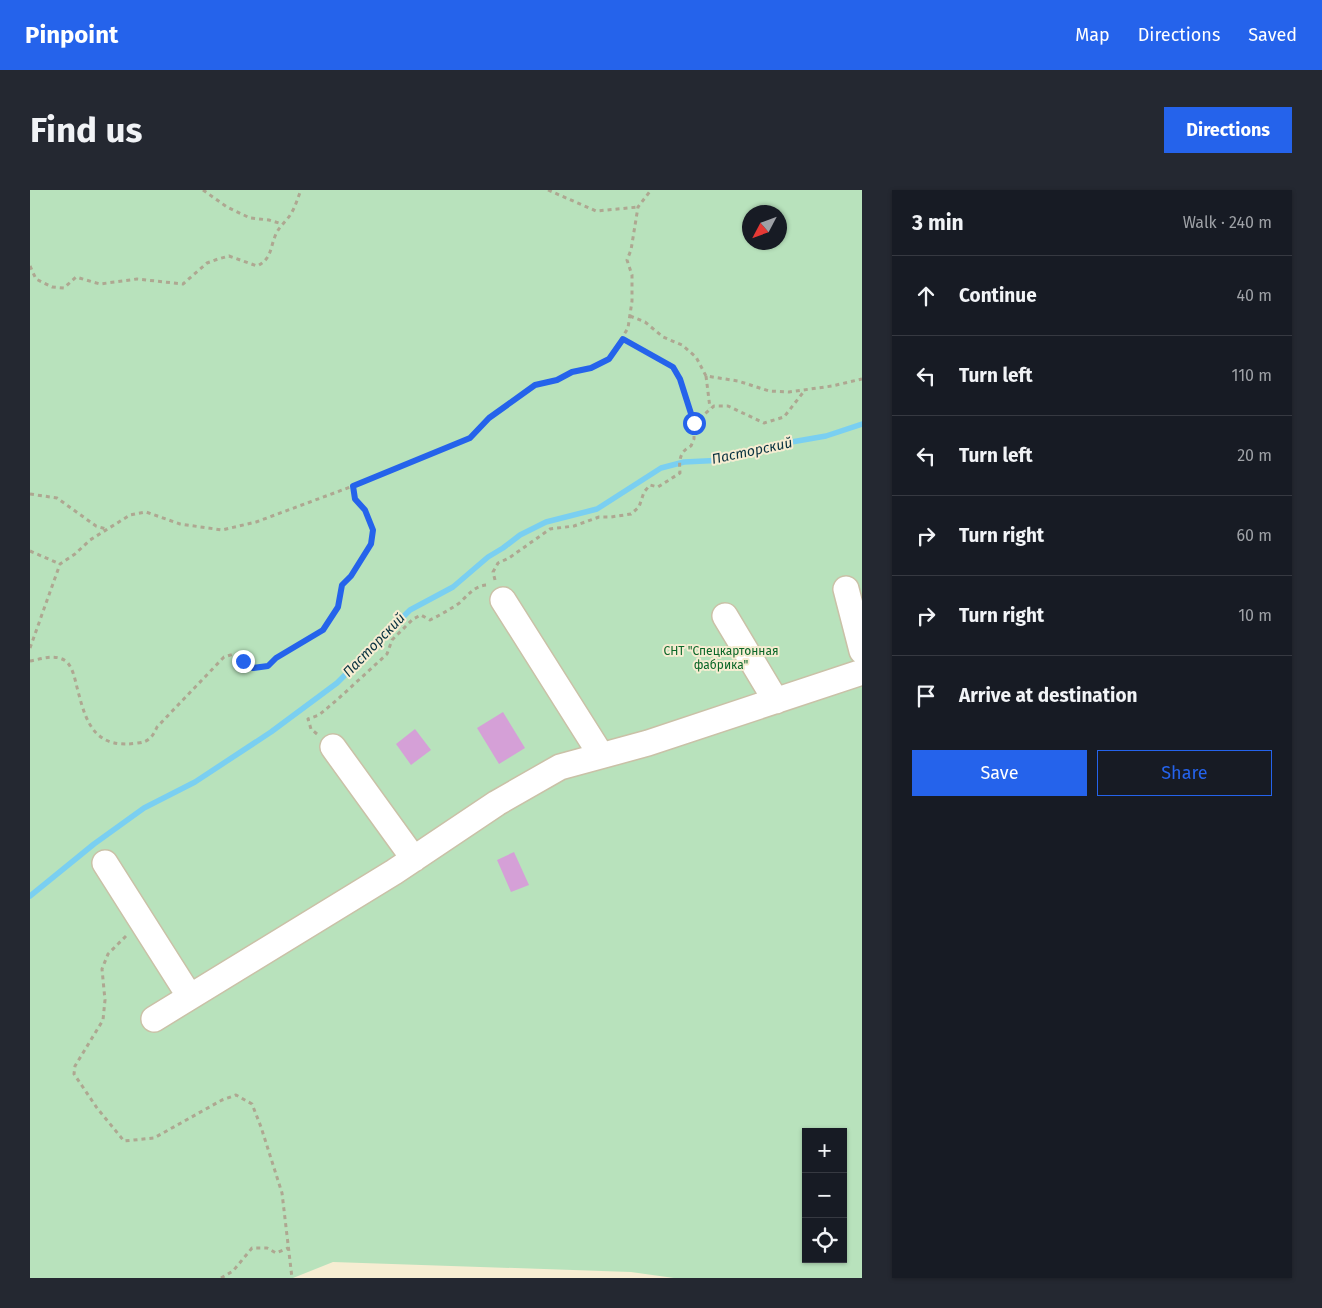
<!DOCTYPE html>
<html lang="en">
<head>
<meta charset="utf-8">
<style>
	:root { --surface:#171b24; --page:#242831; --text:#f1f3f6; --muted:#9ea1a6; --line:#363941; --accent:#2563eb }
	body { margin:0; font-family:"Fira Sans",sans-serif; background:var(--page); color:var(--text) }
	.controls { position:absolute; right:15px; bottom:15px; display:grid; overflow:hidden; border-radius:0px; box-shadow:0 1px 4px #0004 }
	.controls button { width:45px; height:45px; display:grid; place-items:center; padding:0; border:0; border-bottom:1px solid var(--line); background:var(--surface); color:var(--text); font:25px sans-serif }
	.compass { position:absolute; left:712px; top:15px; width:45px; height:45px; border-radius:50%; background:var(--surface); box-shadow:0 1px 4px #0004; rotate:229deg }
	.stop { position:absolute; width:15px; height:15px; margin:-11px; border:4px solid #2563eb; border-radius:50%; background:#fff }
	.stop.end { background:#2563eb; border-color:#fff; box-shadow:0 1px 5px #0008 }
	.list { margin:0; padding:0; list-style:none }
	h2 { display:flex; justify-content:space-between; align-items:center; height:65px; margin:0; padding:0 20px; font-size:21px }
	h2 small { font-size:16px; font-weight:400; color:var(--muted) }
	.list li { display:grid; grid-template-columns:32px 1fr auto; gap:15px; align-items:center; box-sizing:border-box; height:80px; padding:0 20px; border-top:1px solid var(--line) }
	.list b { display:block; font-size:19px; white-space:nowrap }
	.list em { font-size:16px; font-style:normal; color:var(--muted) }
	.actions { display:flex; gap:10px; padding:15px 20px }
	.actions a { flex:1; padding:11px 0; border:1px solid var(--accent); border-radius:0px; text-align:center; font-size:18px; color:var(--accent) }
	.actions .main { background:var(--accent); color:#fff }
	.icon { flex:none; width:28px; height:28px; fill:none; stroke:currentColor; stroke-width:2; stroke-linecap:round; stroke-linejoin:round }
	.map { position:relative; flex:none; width:832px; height:1088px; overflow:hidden; border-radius:0px }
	header { display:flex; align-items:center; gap:30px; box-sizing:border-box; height:70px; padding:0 25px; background:var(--accent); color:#fff }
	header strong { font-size:24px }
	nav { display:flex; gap:28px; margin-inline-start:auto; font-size:18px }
	.intro { display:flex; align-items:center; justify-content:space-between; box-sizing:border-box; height:120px; padding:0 30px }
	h1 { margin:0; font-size:35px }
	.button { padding:12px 22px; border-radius:0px; background:var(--accent); color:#fff; font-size:18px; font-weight:700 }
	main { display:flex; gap:30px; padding:0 30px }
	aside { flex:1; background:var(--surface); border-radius:0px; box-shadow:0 1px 4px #0004 }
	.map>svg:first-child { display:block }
	.green { fill:#b8e2bc; fill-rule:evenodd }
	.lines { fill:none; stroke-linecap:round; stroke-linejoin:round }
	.stream { stroke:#7acff1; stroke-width:5.5 }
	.building { fill:#d5a0d7 }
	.minor-casing { stroke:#cac1a7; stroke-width:28 }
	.path { stroke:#aea791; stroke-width:3; stroke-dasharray:4 4; stroke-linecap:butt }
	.minor { stroke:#fff; stroke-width:25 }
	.route { stroke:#2563eb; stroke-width:6 }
	.labels { text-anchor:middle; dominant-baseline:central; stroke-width:4; stroke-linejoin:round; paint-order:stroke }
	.park-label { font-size:12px; fill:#0c6829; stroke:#f6edd2 }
	.water-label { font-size:14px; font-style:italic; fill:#08313f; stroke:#f6edd2 }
</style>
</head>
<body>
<header>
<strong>Pinpoint</strong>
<nav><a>Map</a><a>Directions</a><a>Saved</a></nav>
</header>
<div class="intro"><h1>Find us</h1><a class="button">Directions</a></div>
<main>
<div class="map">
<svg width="832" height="1088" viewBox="0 0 832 1088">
	<rect width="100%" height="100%" fill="#f6edd2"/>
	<path class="green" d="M0 0H832V1088H644L601 1082 303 1072 263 1088H0ZM719 22H749V52H719ZM776 942H813V1069H776Z"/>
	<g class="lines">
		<path class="stream" d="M0 706 64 654 114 618 165 592 241 542 307 493 380 420 423 397 458 367 473 358 490 345 516 332 567 319 631 278 654 272 695 270 750 254 796 246 832 234"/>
	</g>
	<path class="building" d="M473 522 495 558 469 574 447 538Z
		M385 539 401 560 381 575 366 554Z
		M484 662 499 695 481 702 467 670Z"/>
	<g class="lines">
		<defs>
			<path id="minor" d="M816 399 832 461
				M473 410 571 565
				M695 426 746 511
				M303 557 384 669
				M75 673 160 807
				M124 829 364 682 467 613 530 577 618 553 832 482"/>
		</defs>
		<use href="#minor" class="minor-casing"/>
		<path class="path" d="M173 0 197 17 220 28 239 30 252 34
			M518 0 566 21 608 17
			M0 76 6 89 22 97 34 98 46 87 70 94 107 89 153 94 177 73 188 69 199 66 227 76C242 69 240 57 246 44 250 35 258 30 262 22 266 15 268 7 271 0
			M600 126 615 132 633 147 652 155 666 167 676 186 708 191 739 201 759 202 802 196 832 189
			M593 149 643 177 649 189 664 233
			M676 186 680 218
			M0 304 27 308 66 336 76 339
			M0 361 30 374
			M465 390 463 382 468 373 479 368 520 339 544 336 569 327H581L601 324 609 317 614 302 620 295 628 297 650 283C649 271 649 262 661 256L664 249V233L684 216H698L734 233 754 227 775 200
			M0 458 30 374 45 364 60 350 100 325 116 322 150 334 192 340 226 332 323 296 440 248 459 228 505 195 527 190 542 182 561 178 579 169 598 138 602 111V85L597 70 601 60 608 17 621 0
			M0 471C12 469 26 463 37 472 44 480 45 491 48 501 57 537 67 559 108 553 119 552 123 546 127 537L194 467 204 464 223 478 238 476 246 468 293 440 308 417 312 395 321 386 341 354 343 340 335 320 325 309 323 296
			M287 544 281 539 278 529 289 525 308 509 357 464 362 450 383 429 391 425 400 430C410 425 419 420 428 414 438 406 444 395 458 395
			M96 746 78 764 72 779 75 810 73 830 45 876 44 884 67 918 94 951 124 948 192 910 206 905 222 914 231 937 252 1003 262 1088
			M191 1088 203 1081 222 1058H237L246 1063 258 1058"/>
		<use href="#minor" class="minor"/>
	</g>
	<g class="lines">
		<path class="route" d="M213 471 223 478 238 476 246 468 293 440 308 417 312 395 321 386 341 354 343 340 335 320 325 309 323 296 440 248 459 228 505 195 527 190 542 182 561 178 579 169 593 149 643 177 650 189 664 233"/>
	</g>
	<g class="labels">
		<g class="park-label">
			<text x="691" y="461">СНТ "Спецкартонная<tspan x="691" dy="14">фабрика"</tspan></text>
		</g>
		<g class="water-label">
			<text transform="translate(722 261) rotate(-12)">Пасторский</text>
			<text transform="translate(344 455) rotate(-46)">Пасторский</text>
		</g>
	</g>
</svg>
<div class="controls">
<button>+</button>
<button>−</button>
<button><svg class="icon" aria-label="locate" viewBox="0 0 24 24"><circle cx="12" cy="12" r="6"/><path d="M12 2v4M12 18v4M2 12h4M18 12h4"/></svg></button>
</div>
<svg class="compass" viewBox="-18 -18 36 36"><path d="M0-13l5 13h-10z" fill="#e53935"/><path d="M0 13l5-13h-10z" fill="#9ea1a6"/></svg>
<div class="stop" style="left:664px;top:233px"></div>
<div class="stop end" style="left:213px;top:471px"></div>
</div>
<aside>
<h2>3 min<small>Walk · 240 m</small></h2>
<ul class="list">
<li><svg class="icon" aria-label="ahead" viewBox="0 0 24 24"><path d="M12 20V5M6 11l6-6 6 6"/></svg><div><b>Continue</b></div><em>40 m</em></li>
<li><svg class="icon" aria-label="left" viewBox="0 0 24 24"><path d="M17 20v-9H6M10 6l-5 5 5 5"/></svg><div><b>Turn left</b></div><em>110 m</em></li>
<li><svg class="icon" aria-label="left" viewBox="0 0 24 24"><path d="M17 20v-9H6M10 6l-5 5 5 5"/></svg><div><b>Turn left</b></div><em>20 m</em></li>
<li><svg class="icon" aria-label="right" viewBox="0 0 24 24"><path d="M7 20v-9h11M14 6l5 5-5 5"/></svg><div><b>Turn right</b></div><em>60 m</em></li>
<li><svg class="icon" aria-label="right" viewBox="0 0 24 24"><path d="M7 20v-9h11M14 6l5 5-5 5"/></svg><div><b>Turn right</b></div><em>10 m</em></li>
<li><svg class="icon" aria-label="arrive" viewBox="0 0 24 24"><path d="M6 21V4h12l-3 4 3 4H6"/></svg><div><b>Arrive at destination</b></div></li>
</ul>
<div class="actions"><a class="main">Save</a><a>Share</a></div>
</aside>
</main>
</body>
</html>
